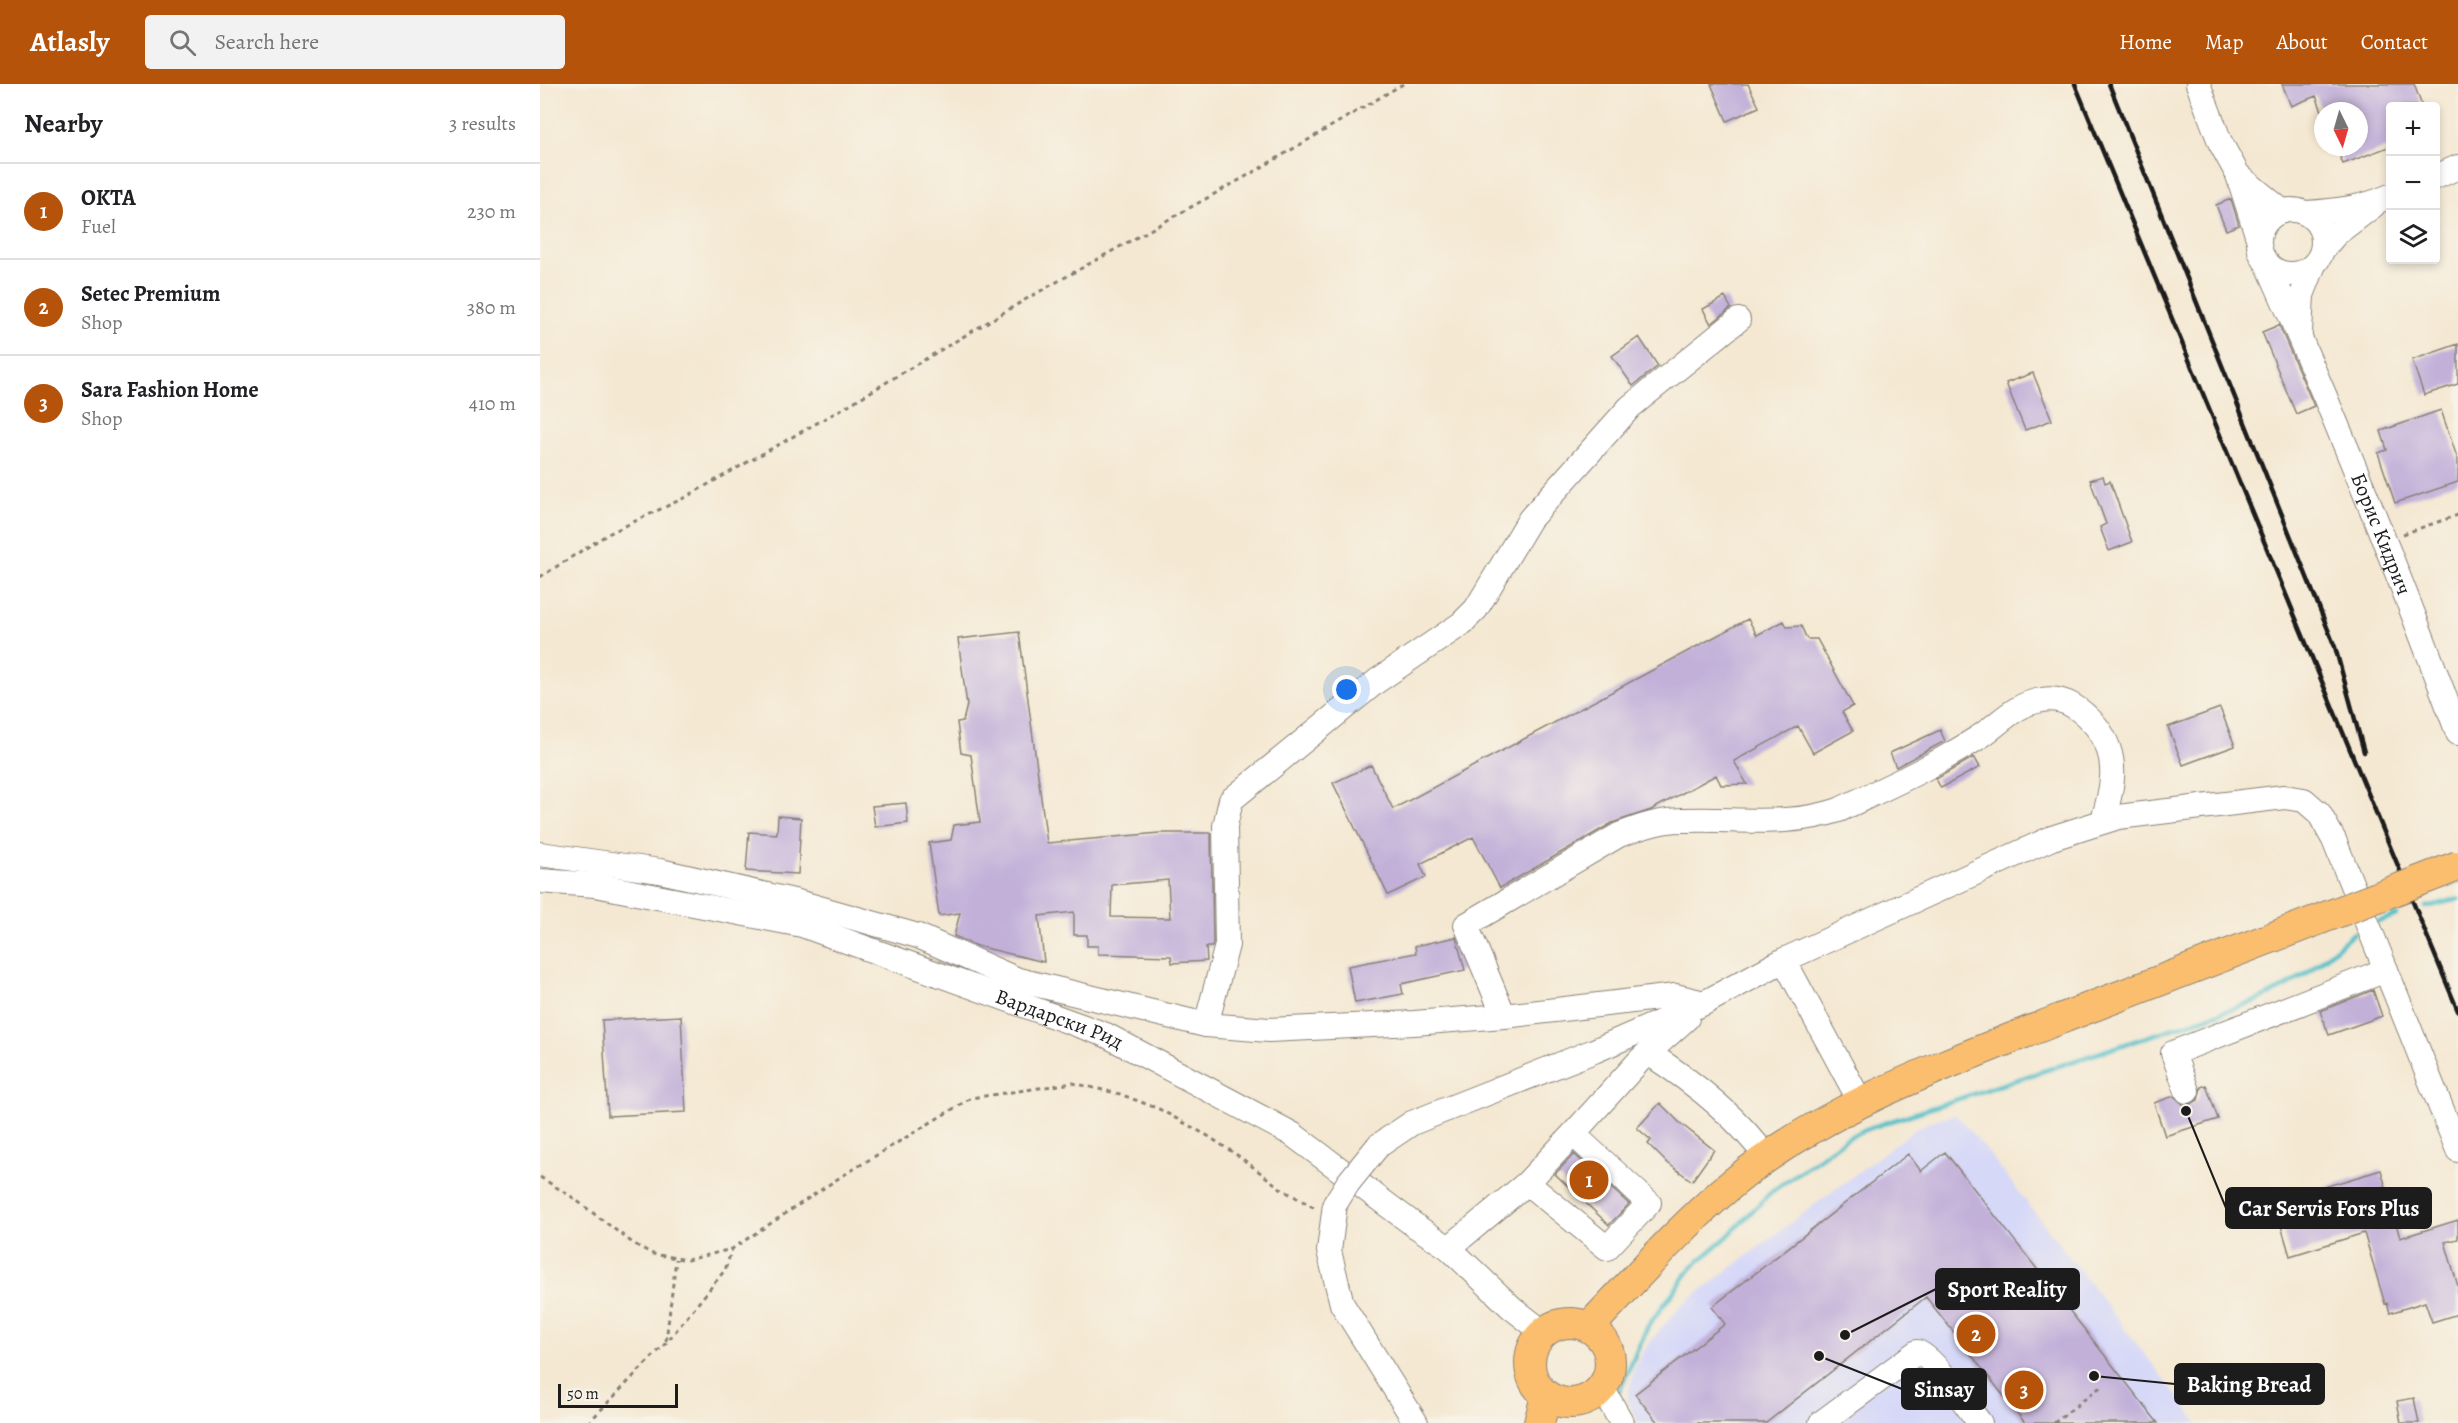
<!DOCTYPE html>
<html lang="en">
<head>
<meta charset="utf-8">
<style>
	:root { --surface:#fff; --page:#f2f2f2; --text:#202124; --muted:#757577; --line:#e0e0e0; --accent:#b45309 }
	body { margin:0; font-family:Alegreya,serif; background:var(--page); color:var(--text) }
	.controls { position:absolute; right:18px; top:18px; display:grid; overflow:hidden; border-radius:6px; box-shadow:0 3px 9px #0003 }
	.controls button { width:54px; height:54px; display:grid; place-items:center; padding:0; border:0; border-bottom:2px solid var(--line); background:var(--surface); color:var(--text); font:30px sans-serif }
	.compass { position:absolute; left:1774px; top:18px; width:54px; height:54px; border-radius:50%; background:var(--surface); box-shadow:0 3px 9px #0003; rotate:175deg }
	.scale { position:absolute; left:18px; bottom:15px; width:120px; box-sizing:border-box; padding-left:6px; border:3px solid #1c1c1c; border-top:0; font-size:16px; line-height:21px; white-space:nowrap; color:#1c1c1c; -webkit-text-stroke:4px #f7f3e8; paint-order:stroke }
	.you { position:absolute; left:807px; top:606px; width:21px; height:21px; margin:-15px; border:4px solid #fff; border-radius:50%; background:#1a73e8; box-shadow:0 0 0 9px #1a73e833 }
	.badge { display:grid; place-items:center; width:39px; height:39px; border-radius:50%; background:var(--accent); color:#fff; font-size:20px; font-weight:700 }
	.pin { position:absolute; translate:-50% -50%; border:3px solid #fff; box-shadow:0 2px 6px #0006 }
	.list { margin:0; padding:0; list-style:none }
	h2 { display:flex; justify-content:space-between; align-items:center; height:78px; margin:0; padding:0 24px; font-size:26px }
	h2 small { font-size:20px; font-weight:400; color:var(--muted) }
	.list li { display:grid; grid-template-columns:39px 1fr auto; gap:18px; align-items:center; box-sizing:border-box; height:96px; padding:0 24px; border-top:2px solid var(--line) }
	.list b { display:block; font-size:22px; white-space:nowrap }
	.list p { margin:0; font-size:20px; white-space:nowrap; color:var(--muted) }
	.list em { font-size:20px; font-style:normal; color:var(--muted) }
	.icon { flex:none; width:33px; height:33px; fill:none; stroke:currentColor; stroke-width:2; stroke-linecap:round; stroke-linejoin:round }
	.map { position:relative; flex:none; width:1918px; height:1339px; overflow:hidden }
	header { display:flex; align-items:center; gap:36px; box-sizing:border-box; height:84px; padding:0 30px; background:var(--accent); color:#fff }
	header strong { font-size:28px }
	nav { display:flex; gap:33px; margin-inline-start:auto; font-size:21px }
	.search { width:420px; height:54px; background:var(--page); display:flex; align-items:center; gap:15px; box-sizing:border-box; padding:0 21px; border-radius:6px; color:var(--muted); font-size:22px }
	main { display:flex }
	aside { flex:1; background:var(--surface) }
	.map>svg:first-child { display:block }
	.built { fill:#d6d8f8 }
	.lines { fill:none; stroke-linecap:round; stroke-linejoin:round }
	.stream { stroke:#52bfca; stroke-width:4.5 }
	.building { fill:#c2b0d9; fill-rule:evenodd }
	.minor-casing { stroke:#888277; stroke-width:26 }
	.major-casing { stroke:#888277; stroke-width:32 }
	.path { stroke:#888277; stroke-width:3; stroke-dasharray:4.5 4.5; stroke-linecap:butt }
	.minor { stroke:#fff; stroke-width:24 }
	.major { stroke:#fbbe6e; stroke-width:30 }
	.rail { stroke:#1c1c1c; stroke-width:4.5 }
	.minor-bridge-casing { stroke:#888277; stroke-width:26; stroke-linecap:butt }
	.major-bridge-casing { stroke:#888277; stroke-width:32; stroke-linecap:butt }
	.minor-bridge { stroke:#fff; stroke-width:24 }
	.major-bridge { stroke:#fbbe6e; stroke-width:30 }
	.labels { text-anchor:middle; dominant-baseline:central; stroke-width:4.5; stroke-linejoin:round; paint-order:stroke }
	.street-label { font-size:21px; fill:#1c1c1c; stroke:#f7f3e8 }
	.leader { fill:none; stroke:#1c1c1c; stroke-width:2 }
	.callout-dot { fill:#1c1c1c; stroke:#f7f3e8; stroke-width:2 }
	.callout { fill:#1c1c1c; stroke:#1c1c1c; stroke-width:2 }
	.callout-label { font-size:22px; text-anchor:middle; font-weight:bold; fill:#fff }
</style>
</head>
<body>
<header>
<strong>Atlasly</strong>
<div class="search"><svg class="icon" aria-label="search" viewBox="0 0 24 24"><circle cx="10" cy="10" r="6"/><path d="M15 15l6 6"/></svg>Search here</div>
<nav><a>Home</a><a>Map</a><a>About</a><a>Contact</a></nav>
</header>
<main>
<aside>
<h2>Nearby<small>3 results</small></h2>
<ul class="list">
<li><span class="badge">1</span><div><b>OKTA</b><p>Fuel</p></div><em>230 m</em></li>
<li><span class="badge">2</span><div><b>Setec Premium</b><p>Shop</p></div><em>380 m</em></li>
<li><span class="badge">3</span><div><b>Sara Fashion Home</b><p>Shop</p></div><em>410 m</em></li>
</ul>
</aside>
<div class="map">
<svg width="1918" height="1339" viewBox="0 0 1918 1339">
	<rect width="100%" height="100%" fill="#f7f3e8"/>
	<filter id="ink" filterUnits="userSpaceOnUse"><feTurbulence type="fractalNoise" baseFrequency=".0167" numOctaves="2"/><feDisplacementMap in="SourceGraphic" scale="12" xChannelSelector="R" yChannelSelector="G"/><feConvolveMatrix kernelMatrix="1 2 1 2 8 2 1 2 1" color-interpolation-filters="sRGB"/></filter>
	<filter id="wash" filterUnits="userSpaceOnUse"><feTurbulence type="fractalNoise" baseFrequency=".008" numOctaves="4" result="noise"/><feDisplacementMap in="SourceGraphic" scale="24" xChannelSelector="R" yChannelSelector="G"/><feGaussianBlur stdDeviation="1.35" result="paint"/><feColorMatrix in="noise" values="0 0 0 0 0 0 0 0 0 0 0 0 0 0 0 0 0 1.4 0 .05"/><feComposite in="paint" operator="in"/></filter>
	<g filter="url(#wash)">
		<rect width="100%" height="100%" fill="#f4e8d2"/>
		<path class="built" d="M1416 1031 1444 1063 1658 1339H1098L1087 1316 1095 1282 1111 1256 1143 1220 1378 1043 1400 1034Z"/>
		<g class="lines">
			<path class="stream" d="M1886 823 1918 815
				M1838 838 1857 831
				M1076 1314 1108 1242 1152 1183 1187 1153 1231 1108 1306 1055 1324 1046 1716 917 1747 902 1767 889 1814 849"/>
		</g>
		<g id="blocks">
			<path class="building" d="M1171 0H1208L1219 23 1187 37Z
				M1742 0H1874L1882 22H1851V62L1803 80 1796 63H1819V27H1782L1776 12 1751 22Z
				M1691 115 1699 141 1686 146 1676 121Z
				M1185 213 1191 224 1171 240 1163 225Z
				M1739 241 1774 322 1756 330 1722 248Z
				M1099 253 1118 282 1093 302 1072 272Z
				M1918 260V300L1884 311 1872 276Z
				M1493 289 1512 336 1485 346 1466 299Z
				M1901 326 1918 376V398L1855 419 1838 369 1847 366 1841 347Z
				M1563 392 1565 399 1570 397 1592 458 1569 467 1560 443 1566 440 1550 396Z
				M1208 535 1217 551 1244 537 1247 543 1261 542 1267 555H1277L1313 622 1302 628 1313 647 1273 669 1258 642 1194 677 1207 700 1181 701 1176 691 1111 726 1072 739 960 804 933 753 880 780 886 793 848 811 793 699 831 681 853 725Z
				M479 548 507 759 619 749H671L673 859 672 863H666L667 877 632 879 631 872 558 870V862H547V851H534V828L499 832 504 878 437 862 414 852 420 829 399 832 389 759 411 756 414 741 440 738 431 671 421 669 417 638 423 637 427 621 418 555ZM628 796 630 834 571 833 572 801Z
				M1680 624 1695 662 1643 681 1628 643Z
				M1400 646 1405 657 1356 683 1350 669Z
				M1434 673 1440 683 1401 704 1396 695Z
				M366 719 368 739 335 743 332 722Z
				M238 732 261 734 258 790 206 787 209 748 237 750Z
				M916 853 925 886 861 900 863 910 815 919 808 882 876 869 875 862Z
				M1833 906 1842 932 1789 951 1780 927Z
				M141 932 146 1028 68 1032 62 936Z
				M1666 1001 1678 1035 1625 1052 1614 1019 1634 1012 1644 1021 1651 1020 1658 1016 1661 1003Z
				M1120 1019 1140 1039 1174 1066 1152 1097 1125 1077 1108 1060 1111 1056 1097 1044Z
				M1405 1068 1618 1339H1485L1386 1213 1226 1339H1118L1095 1310 1185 1240 1172 1223 1368 1070 1381 1087Z
				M1034 1070 1089 1120 1069 1141 1015 1090Z
				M1841 1086 1860 1154 1918 1136V1155L1905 1158 1918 1202V1230L1892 1238 1885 1218 1850 1229 1847 1219 1845 1220 1824 1149 1750 1172 1734 1118Z
				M1874 1314 1879 1339H1861L1857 1317Z"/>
		</g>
	</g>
	<g filter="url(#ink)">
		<use href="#blocks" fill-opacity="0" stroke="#888277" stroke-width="1.5"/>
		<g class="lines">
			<defs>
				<g id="minor">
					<path d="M1658 0 1680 58 1698 91 1719 157"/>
					<path d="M1698 91 1742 127"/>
					<path d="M1896 93 1918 83"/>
					<circle cx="1751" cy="158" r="32"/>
					<path d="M1766 129C1795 127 1824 124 1850 112"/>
					<path d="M1783 165 1796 150 1833 122"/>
					<path id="s1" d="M1727 179C1796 334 1860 491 1918 649"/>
					<path d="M1760 248 1762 211 1773 183"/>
					<path d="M0 770 120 787 258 818 378 852 478 896 666 941 729 946 874 939 964 932 1135 912 1164 919"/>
					<path id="s2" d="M0 797 55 801 262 841 566 951 752 1050 877 1143 909 1164 972 1224 1003 1248"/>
					<path d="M1244 876 1321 1019"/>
					<path d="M964 932 926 841 1079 751C1095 745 1111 739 1128 737 1186 732 1243 745 1299 726 1345 704 1393 683 1436 655 1459 641 1474 620 1502 616 1525 612 1542 626 1556 642 1580 672 1573 703 1563 736"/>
					<path d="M666 941 687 861 685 742 691 716 837 597 921 540 936 525 990 435 1090 323 1198 236"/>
					<path d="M1108 969C1152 997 1196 1031 1227 1074"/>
					<path d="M1647 1007 1633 969 1846 886"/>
					<path d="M1033 1050 1100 976 1147 934"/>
					<path d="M838 1062 872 1039 1054 967 1164 919 1244 876 1512 754 1578 733 1744 713 1764 716 1779 729 1794 756 1918 1066"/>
					<path d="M795 1120 789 1167 802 1220 876 1339"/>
					<path d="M909 1164 987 1099 1033 1050 1109 1119 1067 1164 987 1099"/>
					<path d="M1062 1304 1082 1339"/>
					<path d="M1281 1339 1377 1268C1393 1272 1428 1324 1440 1339"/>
				</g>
				<path id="major" d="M990 1279a40 40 0 1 1 80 0a40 40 0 1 1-80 0Z
					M1049 1243C1096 1194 1140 1143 1193 1099 1288 1021 1407 980 1520 935
					M999 1339 1006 1312"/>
			</defs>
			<use href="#minor" class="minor-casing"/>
			<use href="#major" class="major-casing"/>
			<path class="path" d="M1863 450 1918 431
				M0 493 68 450 144 414 300 326 488 214 712 89 863 0
				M0 1093 32 1113 94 1160 113 1170 147 1176 192 1165 299 1094 431 1014 533 999 580 1010 619 1025 668 1052 700 1073 743 1106 775 1124
				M126 1257 136 1175
				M48 1339 126 1259 185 1186 192 1165
				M1514 1339 1563 1301"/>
			<use href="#minor" class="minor"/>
			<use href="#major" class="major"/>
			<path class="rail" d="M1535 0 1918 927
				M1569 0 1795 563 1824 668"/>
			<defs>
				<path id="minor-bridge" d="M795 1120 808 1099 838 1062"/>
				<path id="major-bridge" d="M1520 935 1918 782"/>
			</defs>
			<use href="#minor-bridge" class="minor-bridge-casing"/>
			<use href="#major-bridge" class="major-bridge-casing"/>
			<use href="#minor-bridge" class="minor-bridge"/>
			<use href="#major-bridge" class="major-bridge"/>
		</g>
	</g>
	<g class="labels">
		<g class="street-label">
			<text stroke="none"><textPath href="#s1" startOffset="294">Борис Кидрич</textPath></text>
			<text stroke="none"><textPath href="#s2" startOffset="540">Вардарски Рид</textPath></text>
		</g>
	</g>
	<path class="leader" d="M1646 1027L1686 1124M1305 1251L1396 1205M1554 1292L1635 1300M1279 1272L1362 1305"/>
	<g class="callout-dot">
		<circle cx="1646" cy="1027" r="6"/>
		<circle cx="1305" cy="1251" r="6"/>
		<circle cx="1554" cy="1292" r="6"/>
		<circle cx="1279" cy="1272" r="6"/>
	</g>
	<g class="callout">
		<rect x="1686" y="1104" width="205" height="40" rx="6"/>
		<rect x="1396" y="1185" width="143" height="40" rx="6"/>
		<rect x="1635" y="1280" width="149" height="40" rx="6"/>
		<rect x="1362" y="1285" width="84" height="40" rx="6"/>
	</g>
	<g class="callout-label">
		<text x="1789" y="1132">Car Servis Fors Plus</text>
		<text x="1467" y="1213">Sport Reality</text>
		<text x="1709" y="1308">Baking Bread</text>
		<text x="1404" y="1313">Sinsay</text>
	</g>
</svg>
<div class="controls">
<button>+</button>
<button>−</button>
<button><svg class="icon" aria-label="layers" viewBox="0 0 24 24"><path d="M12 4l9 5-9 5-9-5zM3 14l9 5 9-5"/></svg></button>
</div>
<svg class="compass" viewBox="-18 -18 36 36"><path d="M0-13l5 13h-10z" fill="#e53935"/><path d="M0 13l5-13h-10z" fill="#757577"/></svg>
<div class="scale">50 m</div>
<div class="you"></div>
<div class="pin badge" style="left:1049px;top:1096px">1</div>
<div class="pin badge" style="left:1436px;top:1250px">2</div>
<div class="pin badge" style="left:1484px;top:1306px">3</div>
</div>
</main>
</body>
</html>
